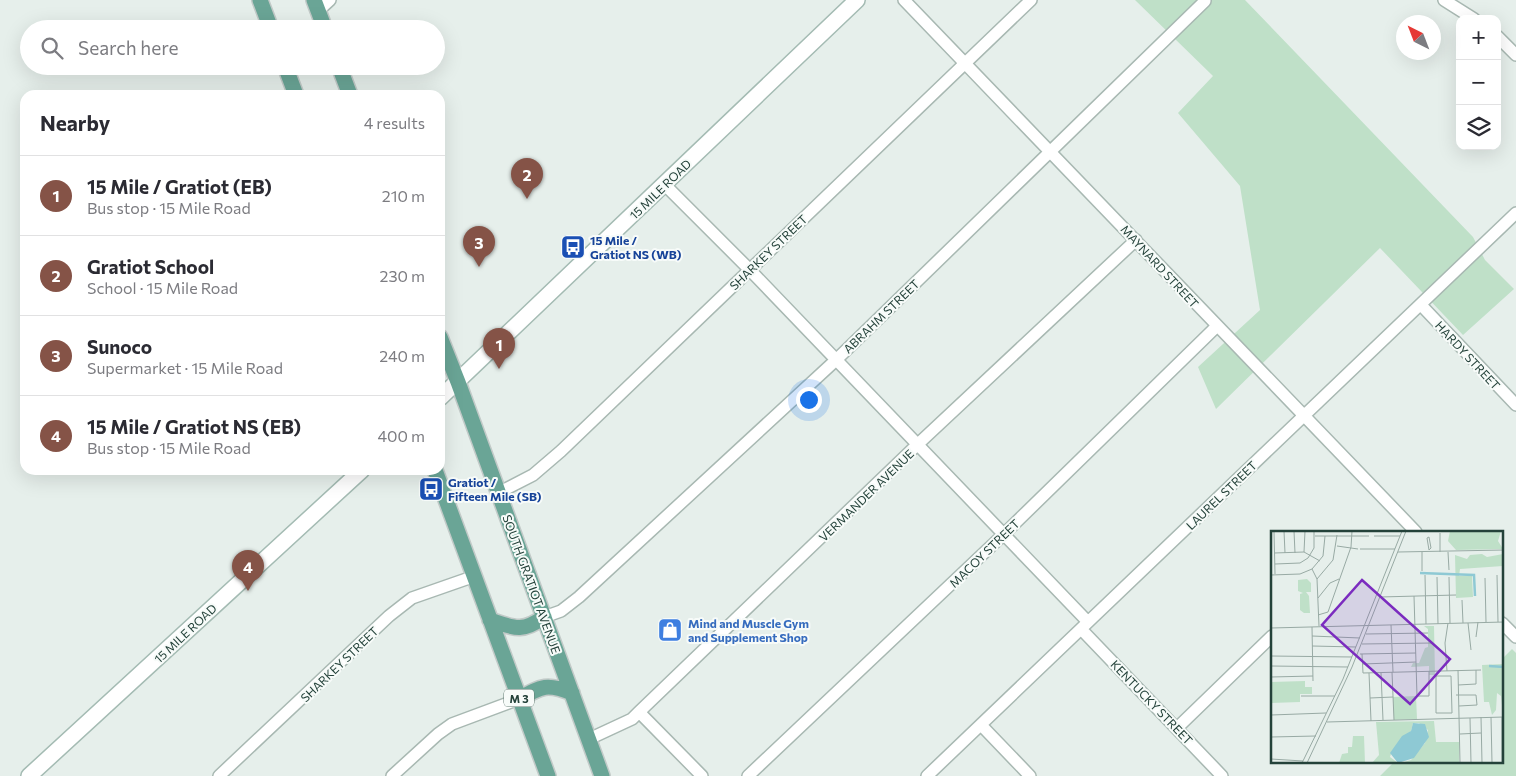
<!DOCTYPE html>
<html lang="en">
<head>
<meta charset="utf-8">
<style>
	:root { --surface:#fff; --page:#f7f7f7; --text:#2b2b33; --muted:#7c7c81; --line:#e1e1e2; --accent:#855347 }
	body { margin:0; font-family:Commissioner,sans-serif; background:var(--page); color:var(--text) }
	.controls { position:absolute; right:15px; top:15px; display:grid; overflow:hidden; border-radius:10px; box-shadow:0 5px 20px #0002 }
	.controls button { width:45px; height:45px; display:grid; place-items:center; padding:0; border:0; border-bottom:1px solid var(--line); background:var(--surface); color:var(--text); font:25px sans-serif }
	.compass { position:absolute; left:1396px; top:15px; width:45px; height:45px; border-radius:50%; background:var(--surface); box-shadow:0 5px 20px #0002; rotate:318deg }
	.you { position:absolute; left:808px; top:399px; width:18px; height:18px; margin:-12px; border:4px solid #fff; border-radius:50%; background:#1a73e8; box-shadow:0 0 0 8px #1a73e833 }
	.badge { display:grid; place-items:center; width:32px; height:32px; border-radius:50%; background:var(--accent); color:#fff; font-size:16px; font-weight:700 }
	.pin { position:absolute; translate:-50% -41px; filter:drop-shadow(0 1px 2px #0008) }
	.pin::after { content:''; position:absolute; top:26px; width:18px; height:15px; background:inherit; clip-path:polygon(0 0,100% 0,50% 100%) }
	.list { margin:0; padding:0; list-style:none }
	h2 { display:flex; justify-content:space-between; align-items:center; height:65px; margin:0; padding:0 20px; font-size:21px }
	h2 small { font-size:16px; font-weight:400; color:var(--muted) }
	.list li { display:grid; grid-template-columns:32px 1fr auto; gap:15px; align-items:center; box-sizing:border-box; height:80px; padding:0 20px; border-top:1px solid var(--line) }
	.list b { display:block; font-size:19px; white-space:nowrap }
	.list p { margin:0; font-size:16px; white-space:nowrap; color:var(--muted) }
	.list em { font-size:16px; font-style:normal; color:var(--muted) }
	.icon { flex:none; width:28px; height:28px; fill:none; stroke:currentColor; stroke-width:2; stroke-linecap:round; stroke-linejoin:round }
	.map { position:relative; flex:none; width:1516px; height:776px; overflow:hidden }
	.search { position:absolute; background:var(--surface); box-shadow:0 5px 20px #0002; left:20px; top:20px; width:425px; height:55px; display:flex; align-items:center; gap:12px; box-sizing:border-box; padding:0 18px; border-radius:28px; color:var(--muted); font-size:19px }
	.panel { position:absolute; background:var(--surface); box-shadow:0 5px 20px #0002; left:20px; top:90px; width:425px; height:385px; border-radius:15px }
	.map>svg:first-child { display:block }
	.green { fill:#bfe0c8 }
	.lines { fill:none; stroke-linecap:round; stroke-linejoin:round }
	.street-casing { stroke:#a8b8b2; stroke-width:14 }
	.secondary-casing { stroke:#a4bbb3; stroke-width:18 }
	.primary-casing { stroke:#c2cac8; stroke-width:18 }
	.street { stroke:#fff; stroke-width:11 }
	.secondary { stroke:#fff; stroke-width:15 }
	.primary { stroke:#6aa596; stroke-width:15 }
	.labels { text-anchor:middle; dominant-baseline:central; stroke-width:4; stroke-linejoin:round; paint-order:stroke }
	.shield { fill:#f7fbf9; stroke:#637a73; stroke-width:1 }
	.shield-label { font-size:11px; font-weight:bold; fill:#24423a }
	.street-label { font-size:12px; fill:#24423a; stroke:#f7fbf9 }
	.transit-label { font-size:12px; font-weight:bold; fill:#164399; stroke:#f7fbf9; text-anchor:start }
	.shop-label { font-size:12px; font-weight:bold; fill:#366cbe; stroke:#f7fbf9; text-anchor:start }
	.inset-river { fill:none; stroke:#8ec9d4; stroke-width:2.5 }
	.inset-road { fill:none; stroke:#98aaa4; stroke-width:1 }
	.view { fill:#7b2cbf; fill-opacity:0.15; stroke:#7b2cbf; stroke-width:2.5 }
	.inset-edge { fill:none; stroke:#24423a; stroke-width:2.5 }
</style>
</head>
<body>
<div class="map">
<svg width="1516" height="776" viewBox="0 0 1516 776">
	<rect width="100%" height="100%" fill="#e6efeb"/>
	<path class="green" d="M1135 0H1245L1473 237 1485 260 1514 289 1463 335 1380 248 1216 409 1198 367 1260 310 1240 186 1178 113 1213 76Z
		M1512 649 1516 653V776H1380L1394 762H1502V659Z"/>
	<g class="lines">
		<defs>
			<path id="street" d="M904 0 1416 532
				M1444 0 1474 19
				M318 11 330 0
				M1497 36 1516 55
				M664 184 749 269 1088 622
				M1421 305 1516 405
				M498 493 533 475 561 451 1031 0
				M544 617 561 611 579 597 836 360 1205 1
				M1502 623 1516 637
				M1081 629 1222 776
				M639 712 702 776
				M981 725 1030 776
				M1177 728 1272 636
				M589 739 632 719 639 712 918 444 1136 240
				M219 776 389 616 412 598 475 576
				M392 776 438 734 452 724 519 699
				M748 776 1004 534 1216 327
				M927 776 1516 213"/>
			<path id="secondary" d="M440 398 857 0
				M29 776 362 470"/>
			<path id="primary" d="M260 0 271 29
				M314 0 325 29
				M285 66 296 95
				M339 66 350 95
				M440 337 458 382 602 776
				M435 470 548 776
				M490 620C514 628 522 633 544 617
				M519 699C542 686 547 683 572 693"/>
		</defs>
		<use href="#street" class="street-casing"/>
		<use href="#secondary" class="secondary-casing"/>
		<use href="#primary" class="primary-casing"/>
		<use href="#street" class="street"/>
		<use href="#secondary" class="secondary"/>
		<use href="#primary" class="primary"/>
	</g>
	<defs>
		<symbol id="bus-square" viewBox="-11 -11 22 22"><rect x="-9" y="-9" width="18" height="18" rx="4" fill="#1a4fb4" stroke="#f7fbf9"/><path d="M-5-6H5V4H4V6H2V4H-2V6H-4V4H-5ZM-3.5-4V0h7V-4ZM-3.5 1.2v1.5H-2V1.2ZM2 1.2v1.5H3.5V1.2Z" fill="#fff"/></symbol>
		<symbol id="shop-square" viewBox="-11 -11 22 22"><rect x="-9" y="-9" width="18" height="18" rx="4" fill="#3f7fe0" stroke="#f7fbf9"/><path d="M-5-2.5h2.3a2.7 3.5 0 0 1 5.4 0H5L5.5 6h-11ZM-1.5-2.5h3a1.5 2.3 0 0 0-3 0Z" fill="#fff"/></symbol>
	</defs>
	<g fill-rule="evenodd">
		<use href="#bus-square" x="559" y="233" width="28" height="28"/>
		<use href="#bus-square" x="417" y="475" width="28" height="28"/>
		<use href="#shop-square" x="656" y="616" width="28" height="28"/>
	</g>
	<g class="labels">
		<rect class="shield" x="504" y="689.5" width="30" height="17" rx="4"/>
		<g class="shield-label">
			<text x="519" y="698">M 3</text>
		</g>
		<g class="street-label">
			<text transform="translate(660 189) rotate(-44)">15 MILE ROAD</text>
			<text transform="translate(768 252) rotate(-44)">SHARKEY STREET</text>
			<text transform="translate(1160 266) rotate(47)">MAYNARD STREET</text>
			<text transform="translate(881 316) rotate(-44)">ABRAHM STREET</text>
			<text transform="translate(1468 355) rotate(47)">HARDY STREET</text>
			<text transform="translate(866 495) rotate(-44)">VERMANDER AVENUE</text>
			<text transform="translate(1221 495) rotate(-44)">LAUREL STREET</text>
			<text transform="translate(984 553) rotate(-44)">MACOY STREET</text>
			<text transform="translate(532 584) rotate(70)">SOUTH GRATIOT AVENUE</text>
			<text transform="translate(185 633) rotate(-43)">15 MILE ROAD</text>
			<text transform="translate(339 664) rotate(-44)">SHARKEY STREET</text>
			<text transform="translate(1152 702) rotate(46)">KENTUCKY STREET</text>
		</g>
		<g class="transit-label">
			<text x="590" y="240">15 Mile /<tspan x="590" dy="14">Gratiot NS (WB)</tspan></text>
			<text x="448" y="482">Gratiot /<tspan x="448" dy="14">Fifteen Mile (SB)</tspan></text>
		</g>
		<g class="shop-label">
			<text x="688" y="623">Mind and Muscle Gym<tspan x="688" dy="14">and Supplement Shop</tspan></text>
		</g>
	</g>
	<g transform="translate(1271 531)">
		<rect width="232" height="232" fill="#e6efeb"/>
		<path d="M179 0H230L227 10 232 18 185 19 177 10ZM211 23 216 26 232 23V35L189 38 188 45H201L202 66 185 67 184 24 196 28 199 24ZM36 48 40 52V61H35L38 65 39 82H33L29 79V63L32 62 27 60V49ZM153 95H163L164 144H158V135L140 136 142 132H148L154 117 157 116V98ZM232 133V183L230 165 226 162 225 179 221 184 218 171H213L211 134ZM34 150V156H41V163H29V171L0 172V151ZM145 165 146 188 123 189 122 166ZM163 190 165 211H188V232H130L140 229 154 212 157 199 148 192H142L140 200 121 220 119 226 127 232H101L108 224 105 191ZM82 205H93L94 232H68L71 223 77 222V216H81Z" fill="#bfe0c8"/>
		<path d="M142 192 154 193 158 206 143 227 127 232 119 222 131 205 140 200Z" fill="#8ec9d4"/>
		<path class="inset-river" d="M149 42 203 44 204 65M218 135 233 136"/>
		<path class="inset-road" d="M3 0 4 43M13 0 14 22M23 0 24 22M169 2V21M44 5H98M103 5H129M158 6 160 17 158 19 156 7ZM66 15 87 18M89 18H124M33 21 34 0M127 21 233 19M151 21V40M177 21 178 39M3 22 33 21 49 30M4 33 29 32 37 27 43 17V0M41 38 46 48 48 95M0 44 29 43 41 38 52 25 54 5M154 44 155 93M226 44 227 91M166 46 167 93M178 46 179 92M214 47 215 91M46 48 62 29 66 4M143 65 146 165H158V140M109 66 185 64M47 67 59 52 68 48M191 69 192 92M47 84 57 81 80 16 81 0M197 92 200 119M120 94 122 141M41 96 42 150M0 97 233 91M95 103 157 102M41 105 89 107M205 106 207 91M91 113 161 112M41 115 85 116M89 123 145 122M91 123 92 142 210 139M0 125 81 126M92 133 145 131M0 135 77 136M187 139 189 232M176 140 174 112 177 92M121 141 123 189M98 142 100 190M110 142 112 189M165 145H180L181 182H165ZM0 146 42 145M187 154 205 153V139M185 164H205L206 174 188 175M30 165H64M99 167 122 166M0 184 55 182M210 186 211 232M220 186 221 232M199 187 200 232M56 191 233 186M189 203 210 202M0 206 45 205M0 228 32 230M31 232 72 148 131 0M36 232 81 136 135 0M231 232V186"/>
		<path class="view" d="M91 49 179 128 139 173 51 94Z"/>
		<rect width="232" height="232" class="inset-edge"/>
	</g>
</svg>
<div class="controls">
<button>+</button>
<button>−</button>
<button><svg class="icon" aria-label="layers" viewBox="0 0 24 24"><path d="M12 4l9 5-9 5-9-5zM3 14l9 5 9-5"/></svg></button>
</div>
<svg class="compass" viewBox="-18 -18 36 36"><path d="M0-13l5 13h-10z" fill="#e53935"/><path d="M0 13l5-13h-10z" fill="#7c7c81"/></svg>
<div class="you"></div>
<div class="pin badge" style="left:499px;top:369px">1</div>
<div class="pin badge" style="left:527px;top:199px">2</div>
<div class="pin badge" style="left:479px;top:267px">3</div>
<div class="pin badge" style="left:248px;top:591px">4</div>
<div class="search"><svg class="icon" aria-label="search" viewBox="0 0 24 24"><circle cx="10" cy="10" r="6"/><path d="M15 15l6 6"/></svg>Search here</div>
<section class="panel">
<h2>Nearby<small>4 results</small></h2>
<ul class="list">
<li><span class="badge">1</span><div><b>15 Mile / Gratiot (EB)</b><p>Bus stop · 15 Mile Road</p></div><em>210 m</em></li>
<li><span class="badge">2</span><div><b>Gratiot School</b><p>School · 15 Mile Road</p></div><em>230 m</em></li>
<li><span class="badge">3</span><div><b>Sunoco</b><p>Supermarket · 15 Mile Road</p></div><em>240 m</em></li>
<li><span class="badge">4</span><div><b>15 Mile / Gratiot NS (EB)</b><p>Bus stop · 15 Mile Road</p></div><em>400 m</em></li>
</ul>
</section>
</div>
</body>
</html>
